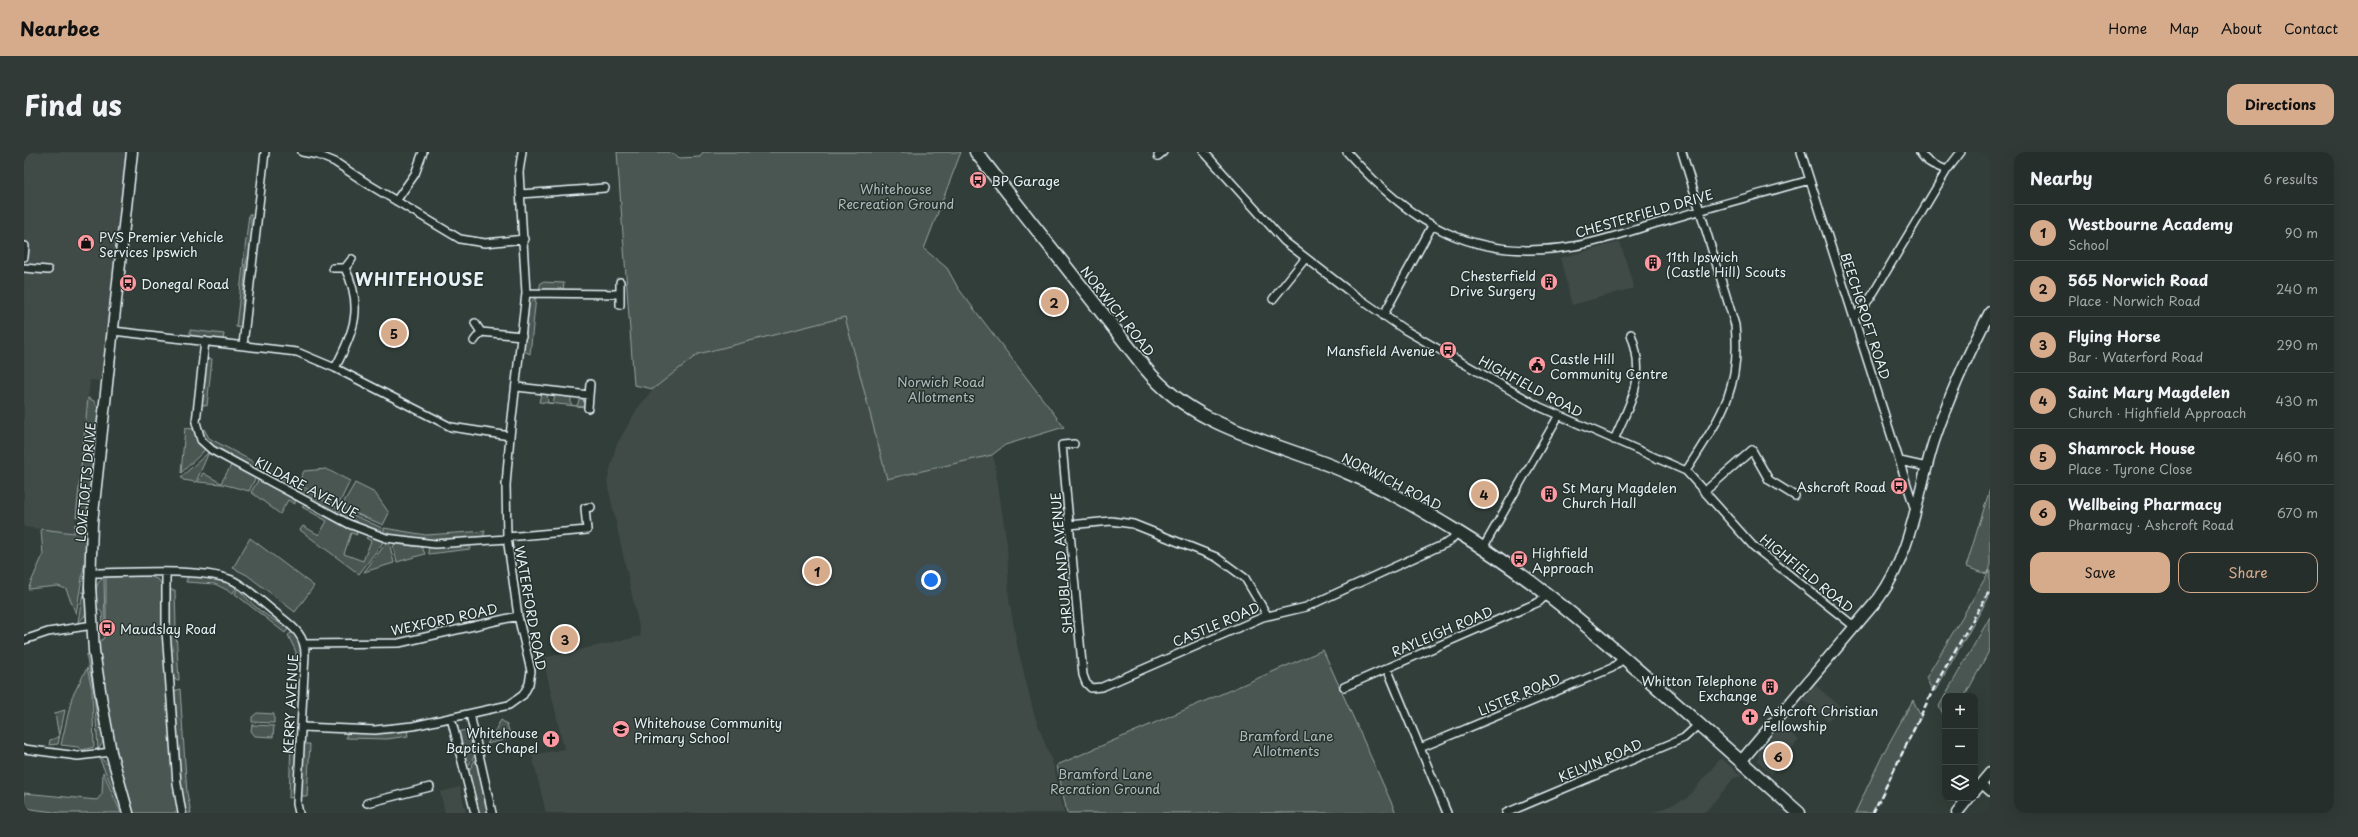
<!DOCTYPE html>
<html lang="en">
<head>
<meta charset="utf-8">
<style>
	:root { --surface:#262e2b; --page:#323a37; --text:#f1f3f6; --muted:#a4a8a9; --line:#424a47; --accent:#d6ab8b }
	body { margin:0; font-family:"Playpen Sans",sans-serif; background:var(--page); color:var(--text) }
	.controls { position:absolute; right:12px; bottom:12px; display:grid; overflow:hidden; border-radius:8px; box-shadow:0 4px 16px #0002 }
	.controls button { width:36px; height:36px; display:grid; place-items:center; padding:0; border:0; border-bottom:1px solid var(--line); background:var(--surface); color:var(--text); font:20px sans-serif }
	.you { position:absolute; left:907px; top:428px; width:14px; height:14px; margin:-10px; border:3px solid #fff; border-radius:50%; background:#1a73e8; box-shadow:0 0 0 6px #1a73e833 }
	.badge { display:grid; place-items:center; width:26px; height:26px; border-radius:50%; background:var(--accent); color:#111; font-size:13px; font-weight:700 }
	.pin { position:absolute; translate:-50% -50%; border:2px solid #fff; box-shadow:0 1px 4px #0006 }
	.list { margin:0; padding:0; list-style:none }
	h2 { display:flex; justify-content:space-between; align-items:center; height:52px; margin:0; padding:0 16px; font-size:17px }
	h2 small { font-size:13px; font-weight:400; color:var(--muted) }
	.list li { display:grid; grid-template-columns:26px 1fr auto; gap:12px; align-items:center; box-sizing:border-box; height:56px; padding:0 16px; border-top:1px solid var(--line) }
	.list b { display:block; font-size:15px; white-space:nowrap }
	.list p { margin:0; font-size:13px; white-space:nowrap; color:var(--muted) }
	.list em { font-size:13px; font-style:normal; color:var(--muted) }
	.actions { display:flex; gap:8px; padding:12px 16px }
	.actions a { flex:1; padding:9px 0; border:1px solid var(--accent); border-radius:12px; text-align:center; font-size:14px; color:var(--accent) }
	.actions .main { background:var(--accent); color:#111 }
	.icon { flex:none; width:22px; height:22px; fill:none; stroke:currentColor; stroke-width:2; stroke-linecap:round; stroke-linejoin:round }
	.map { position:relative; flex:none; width:1966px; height:661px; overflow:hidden; border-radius:12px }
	header { display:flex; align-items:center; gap:24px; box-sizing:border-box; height:56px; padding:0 20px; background:var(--accent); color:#111 }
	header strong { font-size:19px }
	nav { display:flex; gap:22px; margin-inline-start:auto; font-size:14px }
	.intro { display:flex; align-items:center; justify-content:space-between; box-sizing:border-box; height:96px; padding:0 24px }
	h1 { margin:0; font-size:28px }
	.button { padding:10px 18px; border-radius:12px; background:var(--accent); color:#111; font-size:14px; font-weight:700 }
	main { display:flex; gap:24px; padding:0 24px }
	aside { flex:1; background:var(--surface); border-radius:12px; box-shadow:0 4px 16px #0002 }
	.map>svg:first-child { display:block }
	.built { fill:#3f4b46 }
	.green { fill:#495651; stroke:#98a4a4 }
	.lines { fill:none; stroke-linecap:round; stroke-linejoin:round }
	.street-casing { stroke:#e8f1f8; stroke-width:10 }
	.secondary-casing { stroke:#e8f1f8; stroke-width:13 }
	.primary-casing { stroke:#e8f1f8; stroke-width:15 }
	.street { stroke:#26332d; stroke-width:7 }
	.secondary { stroke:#26332d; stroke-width:10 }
	.primary { stroke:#26332d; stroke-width:12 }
	.rail { stroke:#e8f1f8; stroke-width:2.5; stroke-dasharray:6 3; stroke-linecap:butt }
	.labels { text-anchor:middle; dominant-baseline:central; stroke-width:3; stroke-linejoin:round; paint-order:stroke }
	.poi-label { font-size:13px; fill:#e8f1f8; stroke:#26332d; text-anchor:start }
	.park-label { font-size:13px; fill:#b0bbbe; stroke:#26332d }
	.street-label { font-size:13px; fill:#e8f1f8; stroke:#26332d }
	.district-label { font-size:17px; font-weight:bold; letter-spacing:1px; fill:#e8f1f8; stroke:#26332d }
</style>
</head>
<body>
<header>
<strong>Nearbee</strong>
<nav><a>Home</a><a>Map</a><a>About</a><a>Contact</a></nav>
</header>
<div class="intro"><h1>Find us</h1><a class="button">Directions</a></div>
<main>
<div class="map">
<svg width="1966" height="661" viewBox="0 0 1966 661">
	<rect width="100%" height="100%" fill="#323e39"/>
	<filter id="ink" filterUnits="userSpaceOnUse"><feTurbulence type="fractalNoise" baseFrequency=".025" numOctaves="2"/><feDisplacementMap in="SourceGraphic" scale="8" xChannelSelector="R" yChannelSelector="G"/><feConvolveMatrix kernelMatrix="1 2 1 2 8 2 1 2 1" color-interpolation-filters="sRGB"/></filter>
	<g filter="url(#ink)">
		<path class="built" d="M0 0H108L85 230 66 228 50 381 0 375Z
			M1596 90 1610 136 1548 153 1536 106Z
			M822 165 863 327 968 303 970 307 983 392 985 446 993 493 1010 562 1030 615 1040 661H522L508 603 540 597 519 506 617 484 583 330 592 294 613 257 629 237 674 202Z
			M1791 533 1817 555 1804 569 1779 548Z
			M1757 573 1775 588 1747 622 1734 609 1735 600Z
			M1697 606 1718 624 1710 626 1683 658 1678 661H1628L1662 647Z
			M436 635 442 661H421L416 640Z"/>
		<path class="green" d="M593 0H645L656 6 676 5 679 0H937L900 97 923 116 934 136 1040 275 981 293 968 303 863 327 821 165 674 202 629 237 610 233Z
			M225 62H227C226 74 230 86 227 98 225 104 222 107 222 113H219Z
			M219 114H222L218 152 220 160 219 176 212 175Z
			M517 130 540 131 539 138H515Z
			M512 145 506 202 500 199 505 152Z
			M166 178 200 182 199 188 166 185Z
			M184 206 188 207 183 254 177 252 182 207Z
			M517 242H523L524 251H529L531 243 547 245V253L553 254 556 245 560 249 561 255 515 250Z
			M64 246 70 249 75 257 65 356 62 362 52 365Z
			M161 276 169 277 175 290 181 296 179 300 157 321Z
			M176 277H180L185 286 239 315 236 320C216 310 184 300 176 277Z
			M185 300 172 330 159 328 157 325Z
			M208 312 232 325 225 339 198 332 174 330 179 321 197 331Z
			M241 316 271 333 268 338 238 322Z
			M302 317 326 329 314 354 274 332 280 319Z
			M235 327 271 346V352L264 348 256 362 227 340Z
			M331 331 351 341 365 361 359 373 317 355Z
			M273 334 314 356 311 362 270 339Z
			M1966 337V417L1963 422 1942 415Z
			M282 353 332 379 333 383 327 381 320 402 339 409 347 389 342 386 345 384 360 389 335 422 276 378 279 374 295 383 303 369 278 355Z
			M316 357 358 376 357 380 343 377 313 363Z
			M51 372C69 376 63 400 63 414H60L52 462 42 437 34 434 4 437 19 403 17 377 50 381Z
			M360 376 402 383 461 379 459 386 418 389 360 382Z
			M226 386 290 434 271 460 223 423 209 416Z
			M363 390H365L370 411 340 420Z
			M371 392 398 395 401 402 373 410 369 394Z
			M445 393 446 397 405 402 404 398 406 395Z
			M1966 418V443L1911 539 1907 536 1902 526Z
			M62 421C62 435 69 463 54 470Z
			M125 424 135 428 138 434 151 636 155 661H110C92 605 81 549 74 491L80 486V479L85 478 84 474H82V425Z
			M164 424 187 425 213 434 209 441 191 432 162 430Z
			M80 426 81 474H79L78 460 73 456C72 445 69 431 80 426Z
			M214 435C221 448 248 470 263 474L264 477 261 481 211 442Z
			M145 438H151L152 476 145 475Z
			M1966 465V497L1941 544H1921V566L1915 554Z
			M270 479 278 495 277 516 271 512 272 500 264 483Z
			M152 480 155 528 149 527 146 482Z
			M1299 498 1372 661H1043L1033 613Z
			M66 502 79 584V591L74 597 70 539 62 503Z
			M63 516 68 537 70 595 58 598 54 595 37 593 48 545Z
			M156 537 163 641 167 661H161L158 647 150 539Z
			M1889 548 1897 565 1848 661H1831L1860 600Z
			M41 558 34 592 25 593 26 588 35 585 31 561Z
			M233 561 250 562V571L228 570V565Z
			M477 568 483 572 487 586 463 592Z
			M228 573 250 574 249 585 231 584 227 579Z
			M445 577 451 603 443 616 434 580Z
			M383 578 384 584 363 587 322 586 323 580 359 581Z
			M267 591 274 593 271 645 265 646Z
			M279 592H286L283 645 276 643Z
			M76 606 86 614 98 657 76 608Z
			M452 606 465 661H454L444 620Z
			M79 620 97 661H37L0 656V641L73 648 78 642Z"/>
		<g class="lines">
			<defs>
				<path id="street" d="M278 0 294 3 311 10 344 32 436 87 461 91 500 87
					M1180 0 1260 89 1326 140 1381 178 1516 255 1662 319 1729 394 1831 475
					M1323 0C1388 73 1449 111 1550 94 1580 89 1609 78 1637 70 1687 55 1736 42 1786 28
					M1658 0 1711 173C1718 238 1695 267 1662 319
					M1777 0 1891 358
					M1896 0C1902 11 1912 14 1923 18
					M1134 4 1139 0
					M496 42 581 36
					M372 49 391 22 399 0
					M0 105 1 94
					M0 116 24 118
					M309 116H321L328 107
					M596 130V153
					M502 141 596 142
					M1249 147 1281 107
					M1359 164 1408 74
					M1831 165 1847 145 1923 18 1937 0
					M89 179 273 200 311 216 427 275 486 284
					M457 180 498 184
					M181 189 172 270 177 288 188 298 325 372 362 386 411 392 483 387
					M450 189 457 180 451 171
					M219 193 241 0
					M311 216C330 180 340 155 321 116
					M493 235 565 243
					M564 256 566 232
					M1590 288C1607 248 1623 227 1607 182
					M1050 292 1038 293 1059 523 1062 531 1067 536 1078 535 1239 465 1282 455 1425 390 1434 380
					M1876 309 1903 315
					M1680 340 1728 298 1745 328 1771 344
					M1045 373 1087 369 1109 372 1192 405 1221 426 1243 463
					M483 385 563 378 561 356 567 355
					M1459 396 1535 263
					M67 421C100 421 183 415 210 429 225 437 239 451 253 462 268 474 281 482 281 502L273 652 275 661
					M142 421V478L153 632 158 661
					M0 488 24 480 69 473
					M280 492 375 491 494 464
					M1363 516 1423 661
					M1320 535 1515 450 1523 442
					M446 562 468 661
					M427 566 451 661
					M277 575 351 578 389 574 485 553 499 543 505 532 507 519 494 464 483 385 482 333 486 284 502 141 495 20 498 0
					M1396 596 1588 516 1600 506
					M0 597 54 604 87 600
					M1957 632 1966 640
					M343 651 406 635
					M1482 661 1660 586 1675 572"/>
				<path id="secondary" d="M1718 608 1855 446C1888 401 1893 342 1910 289 1925 244 1944 202 1966 160
					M1951 639 1966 621
					M104 661 87 600 78 551 70 499 66 434 68 371 108 0
					M1933 661 1945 646"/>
				<path id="primary" d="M952 0 1122 217C1172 278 1253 290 1322 320 1361 336 1396 357 1432 379 1498 419 1558 469 1616 520 1669 567 1722 614 1775 661"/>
			</defs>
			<use href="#street" class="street-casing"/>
			<use href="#secondary" class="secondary-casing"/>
			<use href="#primary" class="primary-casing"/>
			<use href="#street" class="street"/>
			<use href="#secondary" class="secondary"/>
			<use href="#primary" class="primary"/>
			<path class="rail" d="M1849 661 1913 530 1966 438"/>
		</g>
	</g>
	<defs>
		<symbol id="bus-disc" viewBox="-11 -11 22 22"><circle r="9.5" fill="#ff9aa2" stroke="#26332d"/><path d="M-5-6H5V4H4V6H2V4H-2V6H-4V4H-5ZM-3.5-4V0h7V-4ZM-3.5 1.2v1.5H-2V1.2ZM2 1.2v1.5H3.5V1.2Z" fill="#111"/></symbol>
		<symbol id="shop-disc" viewBox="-11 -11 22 22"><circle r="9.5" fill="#ff9aa2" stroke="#26332d"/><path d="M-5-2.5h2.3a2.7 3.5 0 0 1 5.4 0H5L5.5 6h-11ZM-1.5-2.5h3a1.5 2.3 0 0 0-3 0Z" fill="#111"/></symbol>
		<symbol id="building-disc" viewBox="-11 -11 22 22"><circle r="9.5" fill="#ff9aa2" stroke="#26332d"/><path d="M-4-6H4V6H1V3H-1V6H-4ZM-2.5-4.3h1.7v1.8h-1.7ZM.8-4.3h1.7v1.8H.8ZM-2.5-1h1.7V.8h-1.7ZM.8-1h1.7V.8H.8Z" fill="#111"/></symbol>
		<symbol id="civic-disc" viewBox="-11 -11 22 22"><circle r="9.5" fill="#ff9aa2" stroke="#26332d"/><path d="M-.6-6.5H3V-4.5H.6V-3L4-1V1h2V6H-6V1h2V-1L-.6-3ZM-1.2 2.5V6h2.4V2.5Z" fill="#111"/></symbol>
		<symbol id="church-disc" viewBox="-11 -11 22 22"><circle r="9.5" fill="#ff9aa2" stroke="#26332d"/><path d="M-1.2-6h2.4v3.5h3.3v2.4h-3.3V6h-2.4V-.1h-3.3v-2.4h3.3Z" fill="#111"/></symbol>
		<symbol id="school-disc" viewBox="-11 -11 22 22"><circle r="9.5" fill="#ff9aa2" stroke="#26332d"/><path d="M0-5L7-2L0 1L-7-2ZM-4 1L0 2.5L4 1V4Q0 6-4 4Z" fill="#111"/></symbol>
	</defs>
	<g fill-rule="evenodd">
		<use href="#bus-disc" x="944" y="18" width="20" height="20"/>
		<use href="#shop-disc" x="52" y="81" width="20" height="20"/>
		<use href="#building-disc" x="1619" y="101" width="20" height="20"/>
		<use href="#building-disc" x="1515" y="120" width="20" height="20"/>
		<use href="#bus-disc" x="94" y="121" width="20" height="20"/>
		<use href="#bus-disc" x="1414" y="188" width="20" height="20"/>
		<use href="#civic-disc" x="1503" y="203" width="20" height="20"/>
		<use href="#bus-disc" x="1865" y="324" width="20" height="20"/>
		<use href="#building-disc" x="1515" y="332" width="20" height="20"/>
		<use href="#bus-disc" x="1485" y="397" width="20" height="20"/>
		<use href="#bus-disc" x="73" y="466" width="20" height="20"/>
		<use href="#building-disc" x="1736" y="525" width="20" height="20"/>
		<use href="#church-disc" x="1716" y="555" width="20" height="20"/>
		<use href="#school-disc" x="587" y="567" width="20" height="20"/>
		<use href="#church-disc" x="517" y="577" width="20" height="20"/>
	</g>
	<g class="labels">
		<g class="poi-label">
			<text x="967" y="28">BP Garage</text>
			<text x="75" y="84">PVS Premier Vehicle<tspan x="75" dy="15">Services Ipswich</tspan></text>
			<text x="1642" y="104">11th Ipswich<tspan x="1642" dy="15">(Castle Hill) Scouts</tspan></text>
			<text x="1512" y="123" text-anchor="end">Chesterfield<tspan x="1512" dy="15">Drive Surgery</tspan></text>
			<text x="117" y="131">Donegal Road</text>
			<text x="1411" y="198" text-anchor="end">Mansfield Avenue</text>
			<text x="1526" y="206">Castle Hill<tspan x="1526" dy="15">Community Centre</tspan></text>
			<text x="1862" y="334" text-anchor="end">Ashcroft Road</text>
			<text x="1538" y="335">St Mary Magdelen<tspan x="1538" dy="15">Church Hall</tspan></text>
			<text x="1508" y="400">Highfield<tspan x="1508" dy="15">Approach</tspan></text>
			<text x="96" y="476">Maudslay Road</text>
			<text x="1733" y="528" text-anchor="end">Whitton Telephone<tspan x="1733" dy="15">Exchange</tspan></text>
			<text x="1739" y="558">Ashcroft Christian<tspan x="1739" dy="15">Fellowship</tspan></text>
			<text x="610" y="570">Whitehouse Community<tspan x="610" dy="15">Primary School</tspan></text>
			<text x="514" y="580" text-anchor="end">Whitehouse<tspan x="514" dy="15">Baptist Chapel</tspan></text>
		</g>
		<g class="park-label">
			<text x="872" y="36">Whitehouse<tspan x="872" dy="15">Recreation Ground</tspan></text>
			<text x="917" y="229">Norwich Road<tspan x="917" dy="15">Allotments</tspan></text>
			<text x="1262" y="583">Bramford Lane<tspan x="1262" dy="15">Allotments</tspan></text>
			<text x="1081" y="621">Bramford Lane<tspan x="1081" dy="15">Recration Ground</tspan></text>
		</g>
		<g class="street-label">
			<text transform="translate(1620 61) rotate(-16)">CHESTERFIELD DRIVE</text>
			<text transform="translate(1094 159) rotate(52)">NORWICH ROAD</text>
			<text transform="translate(1842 164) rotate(72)">BEECHCROFT ROAD</text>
			<text transform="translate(1507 234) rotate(28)">HIGHFIELD ROAD</text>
			<text transform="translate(1368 329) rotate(27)">NORWICH ROAD</text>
			<text transform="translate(61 330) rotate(-85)">LOVETOFTS DRIVE</text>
			<text transform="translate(283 335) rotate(28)">KILDARE AVENUE</text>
			<text transform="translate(1037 411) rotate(-95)">SHRUBLAND AVENUE</text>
			<text transform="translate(1783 421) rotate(39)">HIGHFIELD ROAD</text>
			<text transform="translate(507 456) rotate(80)">WATERFORD ROAD</text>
			<text transform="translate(420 467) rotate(-12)">WEXFORD ROAD</text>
			<text transform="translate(1192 472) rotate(-23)">CASTLE ROAD</text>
			<text transform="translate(1418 479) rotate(-23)">RAYLEIGH ROAD</text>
			<text transform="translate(1495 542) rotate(-23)">LISTER ROAD</text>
			<text transform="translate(266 552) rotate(-87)">KERRY AVENUE</text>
			<text transform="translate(1576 608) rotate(-23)">KELVIN ROAD</text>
		</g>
		<g class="district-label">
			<text x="396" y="127">WHITEHOUSE</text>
		</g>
	</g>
</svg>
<div class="controls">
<button>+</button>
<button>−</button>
<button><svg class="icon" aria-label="layers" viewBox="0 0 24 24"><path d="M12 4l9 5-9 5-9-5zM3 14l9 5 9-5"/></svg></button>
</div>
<div class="you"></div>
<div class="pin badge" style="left:793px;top:419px">1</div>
<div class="pin badge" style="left:1030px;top:150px">2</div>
<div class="pin badge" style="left:541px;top:487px">3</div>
<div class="pin badge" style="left:1460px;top:342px">4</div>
<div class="pin badge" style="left:370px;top:181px">5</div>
<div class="pin badge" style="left:1754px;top:604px">6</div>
</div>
<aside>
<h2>Nearby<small>6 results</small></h2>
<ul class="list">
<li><span class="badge">1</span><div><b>Westbourne Academy</b><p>School</p></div><em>90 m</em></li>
<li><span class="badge">2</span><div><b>565 Norwich Road</b><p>Place · Norwich Road</p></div><em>240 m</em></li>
<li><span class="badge">3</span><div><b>Flying Horse</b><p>Bar · Waterford Road</p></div><em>290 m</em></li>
<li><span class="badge">4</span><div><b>Saint Mary Magdelen</b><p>Church · Highfield Approach</p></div><em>430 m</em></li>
<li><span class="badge">5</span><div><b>Shamrock House</b><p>Place · Tyrone Close</p></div><em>460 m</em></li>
<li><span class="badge">6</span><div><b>Wellbeing Pharmacy</b><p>Pharmacy · Ashcroft Road</p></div><em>670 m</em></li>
</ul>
<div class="actions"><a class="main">Save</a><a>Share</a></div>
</aside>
</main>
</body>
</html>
